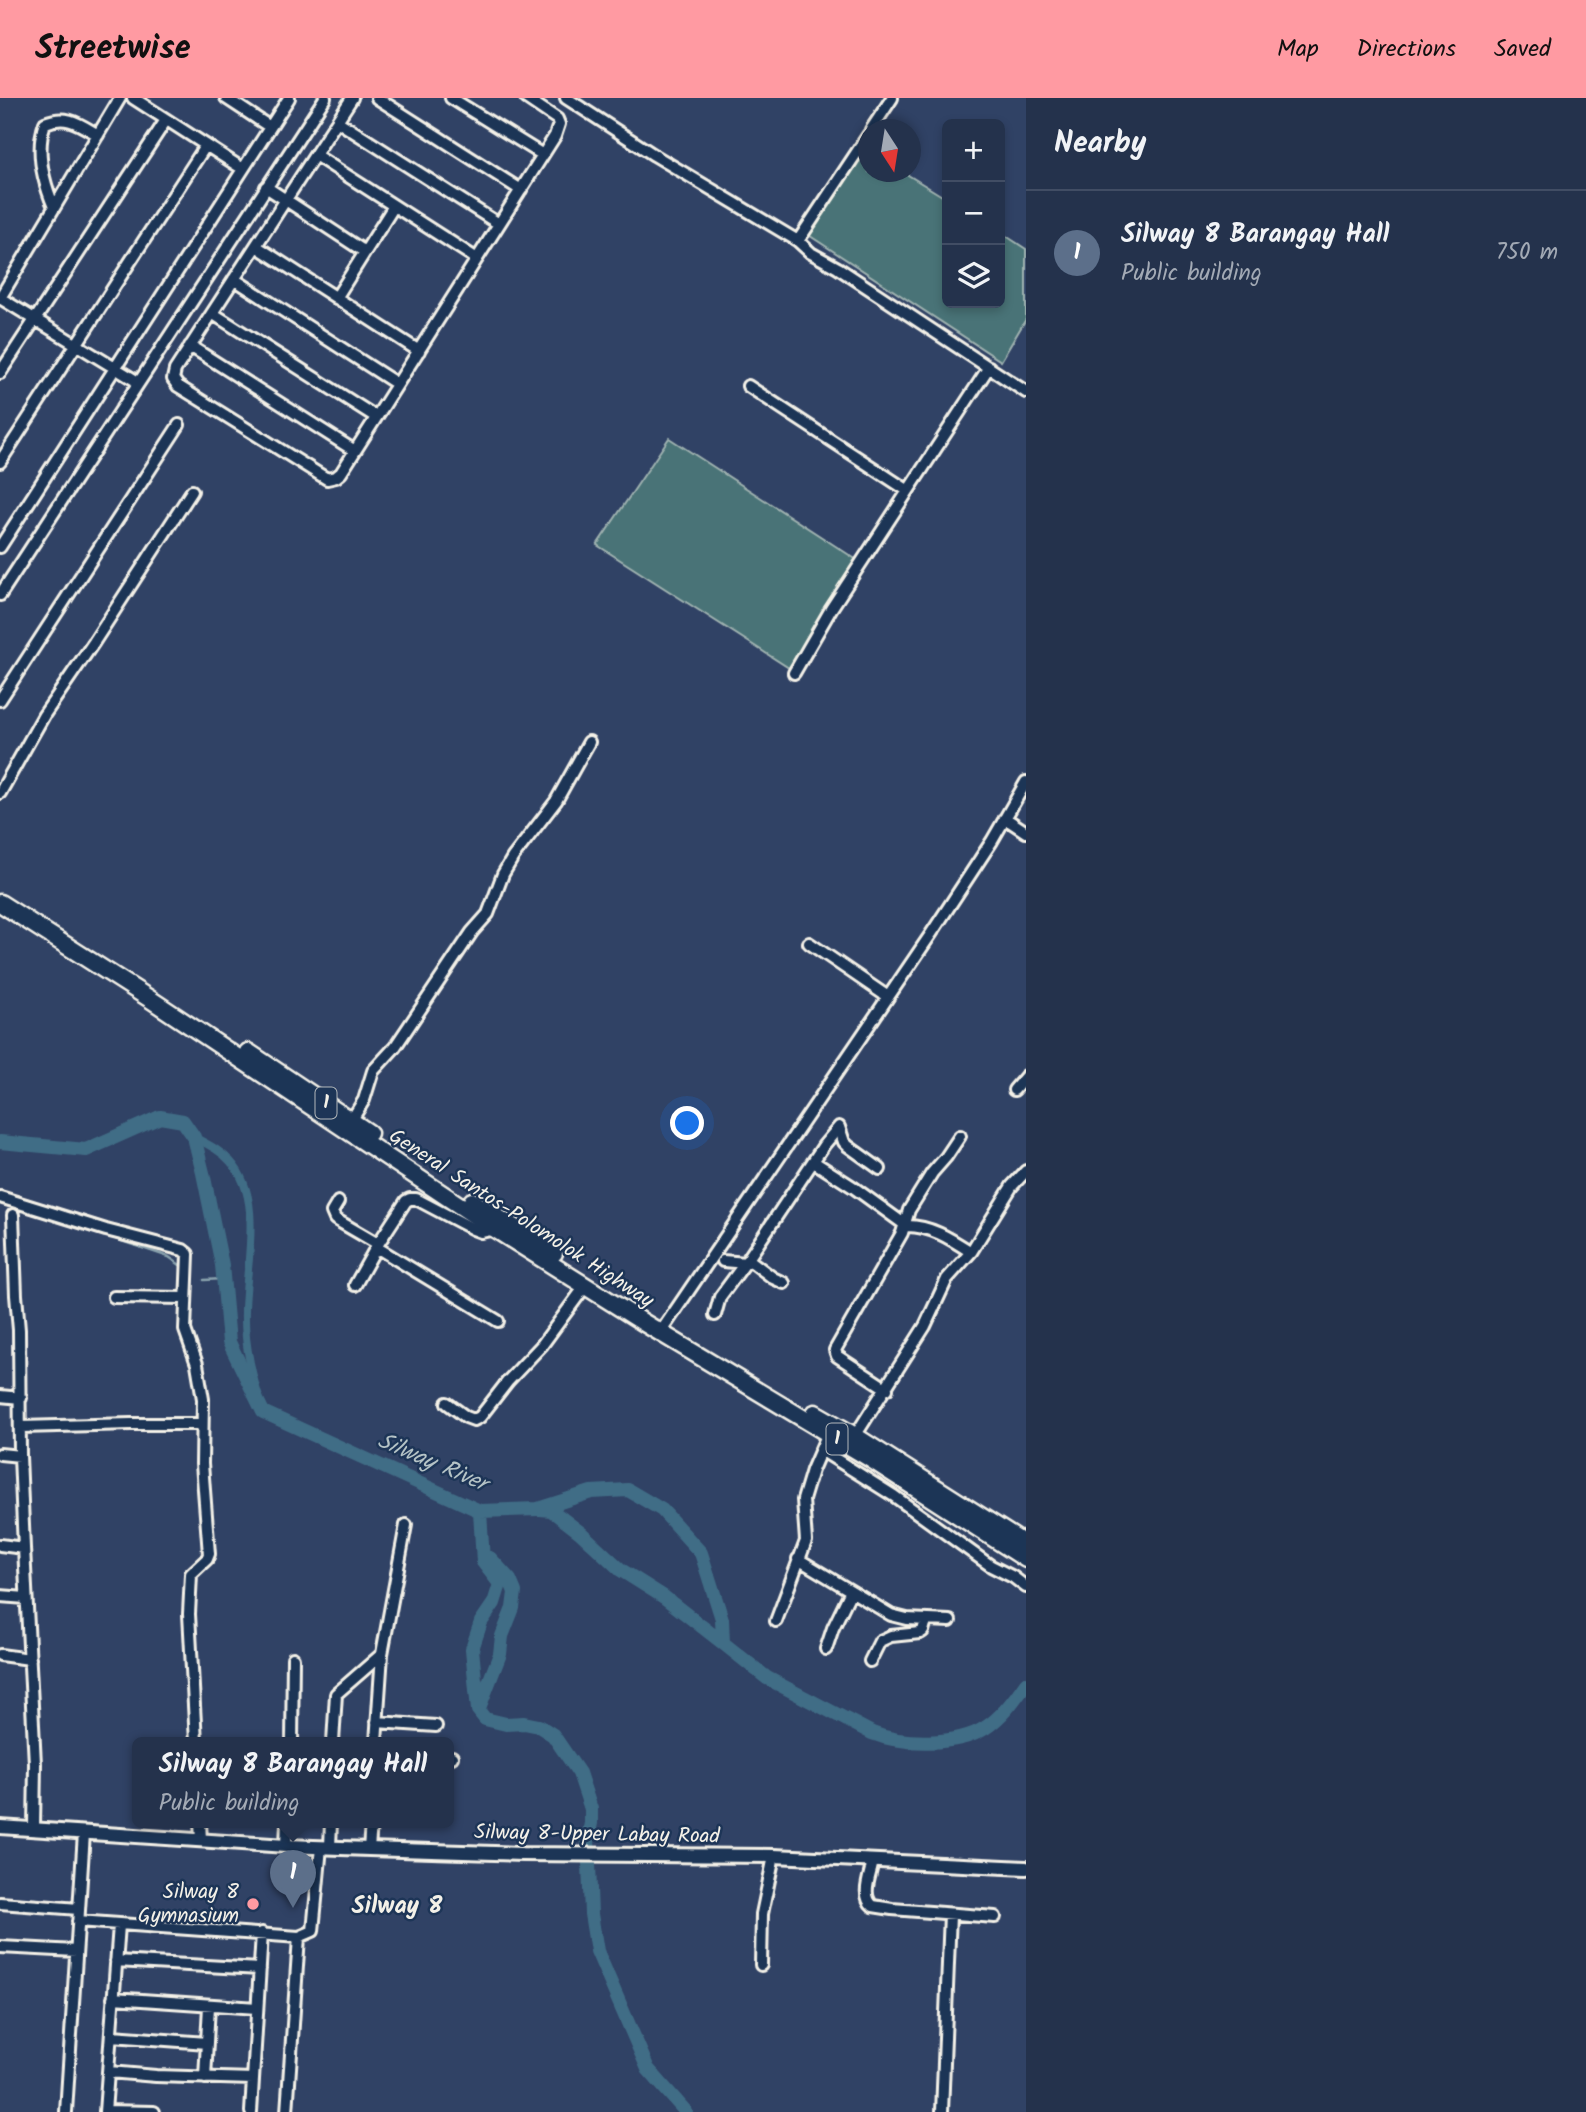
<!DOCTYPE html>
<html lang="en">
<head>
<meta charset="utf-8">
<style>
	:root { --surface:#24324c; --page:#2c3a53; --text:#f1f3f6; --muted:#a3aab5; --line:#414d64; --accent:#ff9aa2 }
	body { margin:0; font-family:Kalam,sans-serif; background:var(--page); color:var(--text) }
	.controls { position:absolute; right:21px; top:21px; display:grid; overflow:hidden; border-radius:10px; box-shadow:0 4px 10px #0003 }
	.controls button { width:63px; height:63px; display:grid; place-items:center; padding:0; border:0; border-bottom:2px solid var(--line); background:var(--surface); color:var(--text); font:35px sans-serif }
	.compass { position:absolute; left:858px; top:21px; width:63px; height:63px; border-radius:50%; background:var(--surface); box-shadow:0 4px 10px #0003; rotate:168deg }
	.you { position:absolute; left:688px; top:1026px; width:24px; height:24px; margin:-18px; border:5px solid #fff; border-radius:50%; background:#1a73e8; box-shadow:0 0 0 10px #1a73e833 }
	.badge { display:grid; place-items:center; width:46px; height:46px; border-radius:50%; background:var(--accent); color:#fff; font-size:23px; font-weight:700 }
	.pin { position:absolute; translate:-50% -58px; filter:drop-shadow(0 2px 4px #0008) }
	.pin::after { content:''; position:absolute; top:37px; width:24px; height:21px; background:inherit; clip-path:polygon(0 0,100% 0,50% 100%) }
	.popup { position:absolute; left:132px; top:1639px; width:322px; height:91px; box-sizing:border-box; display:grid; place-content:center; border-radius:10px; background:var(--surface); filter:drop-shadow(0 2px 5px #0005); font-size:23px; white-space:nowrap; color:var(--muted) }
	.popup b { font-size:26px; color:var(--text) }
	.popup::after { content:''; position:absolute; left:50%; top:100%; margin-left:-14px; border:14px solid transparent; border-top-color:var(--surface) }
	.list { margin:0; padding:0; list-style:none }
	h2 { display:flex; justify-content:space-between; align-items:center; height:91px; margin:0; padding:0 28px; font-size:30px }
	h2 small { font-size:23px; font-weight:400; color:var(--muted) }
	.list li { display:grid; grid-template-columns:46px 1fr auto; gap:21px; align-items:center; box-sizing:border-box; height:126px; padding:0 28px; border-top:2px solid var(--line) }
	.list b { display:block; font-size:26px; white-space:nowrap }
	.list p { margin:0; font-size:23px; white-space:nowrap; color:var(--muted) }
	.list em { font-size:23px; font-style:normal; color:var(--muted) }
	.icon { flex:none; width:38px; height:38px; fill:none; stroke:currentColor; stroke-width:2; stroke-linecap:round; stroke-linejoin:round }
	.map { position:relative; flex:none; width:1026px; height:2014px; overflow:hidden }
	header { display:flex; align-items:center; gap:42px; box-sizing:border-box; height:98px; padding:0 35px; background:var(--accent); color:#111 }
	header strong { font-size:33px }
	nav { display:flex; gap:38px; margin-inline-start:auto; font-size:24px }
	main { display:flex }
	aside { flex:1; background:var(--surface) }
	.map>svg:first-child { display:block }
	.green { fill:#4a7377; stroke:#9fb2b0; stroke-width:2 }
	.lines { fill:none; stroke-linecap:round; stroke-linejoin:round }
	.stream { stroke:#89a2ad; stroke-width:2.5 }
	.canal { stroke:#416d86; stroke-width:8 }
	.river { stroke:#416d86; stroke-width:14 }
	.minor-casing { stroke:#f4f1e8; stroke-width:16 }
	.major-casing { stroke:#f4f1e8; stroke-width:18 }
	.highway-casing { stroke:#f4f1e8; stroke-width:21 }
	.minor { stroke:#1d3557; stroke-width:10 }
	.major { stroke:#1d3557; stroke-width:12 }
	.highway { stroke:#1d3557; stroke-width:16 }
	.poi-dot { fill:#ff9aa2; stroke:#1d3557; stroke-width:2.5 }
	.labels { text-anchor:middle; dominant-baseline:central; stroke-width:5; stroke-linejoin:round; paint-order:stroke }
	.shield { fill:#1d3557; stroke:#b4b9bc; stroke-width:2 }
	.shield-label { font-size:19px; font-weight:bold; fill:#f4f1e8 }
	.street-label { font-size:21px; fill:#f4f1e8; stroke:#1d3557 }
	.poi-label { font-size:21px; fill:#f4f1e8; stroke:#1d3557; text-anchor:end }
	.water-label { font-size:23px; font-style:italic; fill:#b5c3c6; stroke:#1d3557 }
	.quarter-label { font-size:24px; font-weight:bold; fill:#f4f1e8; stroke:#1d3557 }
</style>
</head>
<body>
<header>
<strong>Streetwise</strong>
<nav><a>Map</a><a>Directions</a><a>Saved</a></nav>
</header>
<main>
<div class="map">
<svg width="1026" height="2014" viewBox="0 0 1026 2014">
	<rect width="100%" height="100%" fill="#304265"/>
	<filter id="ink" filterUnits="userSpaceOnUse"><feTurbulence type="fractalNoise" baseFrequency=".0143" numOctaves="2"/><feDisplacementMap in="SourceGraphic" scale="14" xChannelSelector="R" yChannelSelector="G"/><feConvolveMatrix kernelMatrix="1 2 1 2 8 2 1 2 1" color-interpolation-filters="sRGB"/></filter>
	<g filter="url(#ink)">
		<path class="green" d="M862 48 868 52 869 74H903L947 101V205H1000V134L1026 151V221L1001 263 804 134Z
			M669 340 857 462 789 570 597 447Z"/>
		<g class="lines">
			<path class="stream" d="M92 1133 169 1159 180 1167
				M204 1182 223 1181"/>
			<path class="canal" d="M194 1039C207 1046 220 1052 230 1063 265 1100 245 1168 245 1214 244 1248 253 1281 263 1314"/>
			<path class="river" d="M0 1044 86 1052 160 1019 183 1023 194 1039 203 1075 222 1167 229 1244 263 1314 480 1413 538 1411 591 1394 628 1392 662 1412 701 1455 722 1521 723 1545 767 1580 872 1635C902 1647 957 1648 985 1630 1002 1619 1015 1601 1026 1585
				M540 1411 551 1412 581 1435 621 1472 664 1499 723 1545
				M480 1413 483 1464 500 1486 494 1505 481 1524 472 1551 478 1612 485 1621 506 1626 524 1625 539 1628 553 1637 579 1675 591 1711V1725L588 1741 591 1816 597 1853 648 1971 686 2014
				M479 1610 500 1556 502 1538 513 1510 515 1494 510 1482 490 1460"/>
			<defs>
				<path id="minor" d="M120 0 0 200 138 284
					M133 0 243 71
					M226 0 270 29
					M352 0 175 272 173 281 178 288 327 381 336 379 341 375 555 38 559 26 557 21 526 0
					M377 0 521 92
					M451 0 543 57
					M566 0 654 57 798 143 811 155 838 170 1026 294
					M337 23 499 126
					M871 32 892 0
					M315 57 477 161
					M266 89 365 154
					M54 109C43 83 35 53 45 25 67 16 79 26 98 37
					M798 143 869 36
					M256 148 419 253
					M234 181 397 286
					M336 200 394 108
					M212 215 376 319
					M190 248 355 353
					M0 275 166 22
					M748 288 907 392
					M0 364 206 47
					M0 449 289 0
					M0 497 325 0
					M794 575 831 511 989 269
					M0 602 179 327
					M0 695 44 617 94 544 192 393
					M1005 720 1026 734
					M809 845 888 899
					M1014 992 1026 978
					M351 1023 364 1002 373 973 395 949 472 834 488 816 503 776 513 759 556 703 589 644
					M814 1064 853 1089 904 1126
					M0 1099 106 1132 183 1152 188 1156 185 1232 197 1266 203 1301 202 1366 209 1456 207 1461 191 1476 189 1516 196 1644
					M338 1104 332 1114 335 1121 378 1146
					M13 1117 16 1197 19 1232 20 1358 24 1450 35 1666 34 1730
					M905 1128C930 1127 951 1141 971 1154
					M376 1149 498 1223
					M723 1163 746 1165
					M784 1185 773 1180 748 1161 824 1047 839 1029 844 1044 848 1048 880 1071
					M355 1187 378 1146 406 1103 410 1101H416L473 1131 481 1134 495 1131
					M114 1199 186 1200
					M715 1217 720 1199 748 1161
					M660 1235 931 836 992 743 1026 684
					M887 1291 837 1258 835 1252 902 1135 909 1112 932 1075 946 1059 960 1038
					M0 1298 21 1300
					M447 1305 466 1319 474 1322 480 1319 508 1283 542 1247 586 1187
					M21 1329 131 1326H201
					M855 1338 925 1228 947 1181 971 1154 1012 1088 1026 1073
					M821 1352 894 1398 991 1468 1013 1479 1026 1489
					M0 1356 20 1358
					M0 1447 24 1450
					M798 1461 891 1517 907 1521 950 1523
					M0 1498 26 1500
					M776 1523 806 1443 803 1402 812 1372 828 1335
					M826 1551 833 1530 851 1493
					M0 1557 30 1561
					M870 1563 880 1543 891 1538 920 1535 923 1533 926 1522
					M377 1624 436 1628
					M292 1644 293 1560
					M333 1644 336 1596 382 1556
					M376 1644 382 1556 406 1427
					M449 1659H452
					M200 1724 201 1742
					M286 1748 287 1724
					M330 1749 331 1724
					M369 1751 371 1724
					M873 1762C871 1777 860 1797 873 1808L892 1811 995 1819
					M0 1805 79 1811
					M78 1823 299 1839 313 1833 321 1749
					M0 1849 76 1853
					M116 1863 260 1871
					M761 1867 762 1816 774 1758
					M113 1900 257 1910
					M112 1938 207 1945
					M109 1974 156 1978 253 1981
					M205 1980 209 1908
					M105 2013 154 2014
					M66 2014 84 1735
					M105 2014 119 1827
					M251 2014 262 1835
					M287 2014 299 1839
					M942 2014 950 1816"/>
				<path id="major" d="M0 1729 286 1748 369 1751 522 1756 774 1758 1026 1770"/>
				<path id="highway" d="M0 805 150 901 495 1131 646 1226 869 1360 1026 1461
					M248 954 369 1035
					M472 1103 554 1155
					M815 1315 855 1338 1026 1447"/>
			</defs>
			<use href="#minor" class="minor-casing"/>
			<use href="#major" class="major-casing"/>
			<use href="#highway" class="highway-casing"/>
			<use href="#minor" class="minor"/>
			<use href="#major" class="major"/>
			<use href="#highway" class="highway"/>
		</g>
	</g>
	<circle class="poi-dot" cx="253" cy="1806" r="7"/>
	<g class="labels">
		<g class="shield">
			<rect x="315.5" y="989.5" width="21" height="31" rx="5"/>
			<rect x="826.5" y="1325.5" width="21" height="31" rx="5"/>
		</g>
		<g class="shield-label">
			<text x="326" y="1005">1</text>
			<text x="837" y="1341">1</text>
		</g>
		<g class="street-label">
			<text transform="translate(521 1121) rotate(33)">General Santos-Polomolok Highway</text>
			<text transform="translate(597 1737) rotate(1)">Silway 8-Upper Labay Road</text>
		</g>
		<g class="poi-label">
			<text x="239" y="1794">Silway 8<tspan x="239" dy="24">Gymnasium</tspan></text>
		</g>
		<g class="water-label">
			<text transform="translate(432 1365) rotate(23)">Silway River</text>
		</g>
		<g class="quarter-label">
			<text x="397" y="1808">Silway 8</text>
		</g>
	</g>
</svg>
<div class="controls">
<button>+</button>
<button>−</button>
<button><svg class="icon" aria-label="layers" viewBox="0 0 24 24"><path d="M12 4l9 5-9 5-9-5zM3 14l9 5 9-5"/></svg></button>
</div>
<svg class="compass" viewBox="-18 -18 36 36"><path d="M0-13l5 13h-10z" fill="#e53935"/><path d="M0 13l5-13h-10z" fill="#a3aab5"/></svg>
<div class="you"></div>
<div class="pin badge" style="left:293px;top:1810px;background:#5c6f8a">1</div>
<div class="popup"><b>Silway 8 Barangay Hall</b>Public building</div>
</div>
<aside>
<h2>Nearby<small></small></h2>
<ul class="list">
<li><span class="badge" style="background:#5c6f8a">1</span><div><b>Silway 8 Barangay Hall</b><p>Public building</p></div><em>750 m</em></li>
</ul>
</aside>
</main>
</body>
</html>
